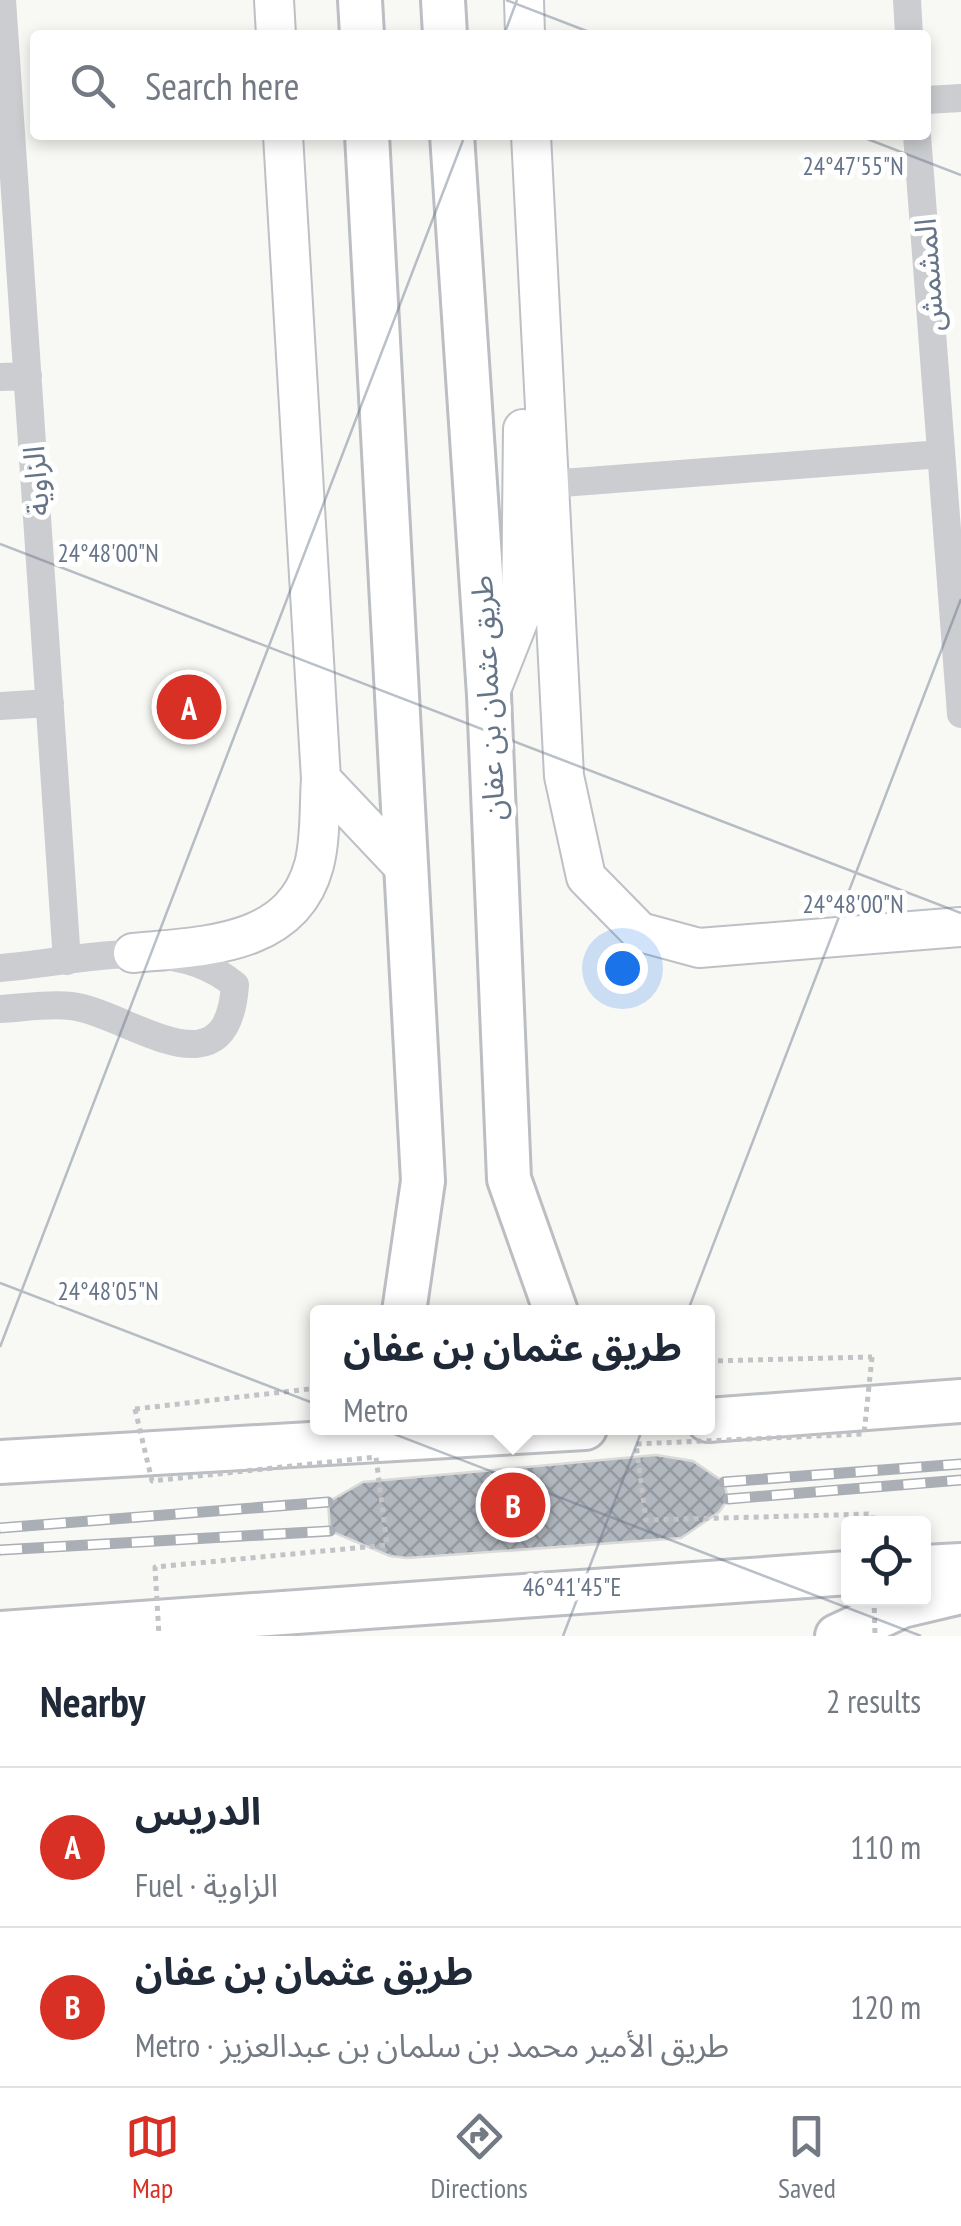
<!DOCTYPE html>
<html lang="en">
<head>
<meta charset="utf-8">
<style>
	:root { --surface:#fff; --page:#f6f6f7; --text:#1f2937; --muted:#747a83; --line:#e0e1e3; --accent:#d93025 }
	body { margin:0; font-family:"PT Sans Narrow","Noto Sans Arabic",sans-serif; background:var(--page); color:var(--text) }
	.controls { position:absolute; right:30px; bottom:30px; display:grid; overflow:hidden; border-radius:10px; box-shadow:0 5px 15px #0003 }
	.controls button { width:90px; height:90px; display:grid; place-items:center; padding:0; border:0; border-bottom:2px solid var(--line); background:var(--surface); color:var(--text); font:50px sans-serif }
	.you { position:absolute; left:622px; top:968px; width:35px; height:35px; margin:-25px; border:8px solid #fff; border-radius:50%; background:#1a73e8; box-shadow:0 0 0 15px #1a73e833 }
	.badge { display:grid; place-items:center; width:65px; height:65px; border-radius:50%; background:var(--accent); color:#fff; font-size:32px; font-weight:700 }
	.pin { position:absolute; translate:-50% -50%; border:5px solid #fff; box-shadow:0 2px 10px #0006 }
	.popup { position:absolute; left:310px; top:1305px; width:405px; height:130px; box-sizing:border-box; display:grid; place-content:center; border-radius:10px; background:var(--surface); filter:drop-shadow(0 2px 8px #0005); font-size:32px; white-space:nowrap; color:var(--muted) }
	.popup b { font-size:38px; color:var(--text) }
	.popup::after { content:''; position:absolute; left:50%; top:100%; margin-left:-20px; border:20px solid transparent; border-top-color:var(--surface) }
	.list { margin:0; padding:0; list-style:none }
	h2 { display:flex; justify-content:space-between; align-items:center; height:130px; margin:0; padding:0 40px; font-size:42px }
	h2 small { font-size:32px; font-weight:400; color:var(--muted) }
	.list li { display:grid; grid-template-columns:65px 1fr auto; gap:30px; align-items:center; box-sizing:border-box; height:160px; padding:0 40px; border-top:2px solid var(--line) }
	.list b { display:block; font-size:38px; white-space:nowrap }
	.list p { margin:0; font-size:32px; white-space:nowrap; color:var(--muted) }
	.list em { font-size:32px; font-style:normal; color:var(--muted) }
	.icon { flex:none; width:55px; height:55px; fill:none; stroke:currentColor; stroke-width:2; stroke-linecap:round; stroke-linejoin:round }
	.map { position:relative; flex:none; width:961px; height:1636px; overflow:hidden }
	.search { position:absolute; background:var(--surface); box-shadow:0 5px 15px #0003; left:30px; right:30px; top:30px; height:110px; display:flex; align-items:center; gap:25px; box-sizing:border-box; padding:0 35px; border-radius:10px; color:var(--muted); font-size:38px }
	.sheet { height:450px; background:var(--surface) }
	nav { display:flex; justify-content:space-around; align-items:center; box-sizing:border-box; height:140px; border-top:2px solid var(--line); background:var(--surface); font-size:28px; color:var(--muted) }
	nav a { display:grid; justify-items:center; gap:5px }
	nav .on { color:var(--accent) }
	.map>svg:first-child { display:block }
	.building { fill:url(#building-cross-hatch); stroke:#dadad8; stroke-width:2.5 }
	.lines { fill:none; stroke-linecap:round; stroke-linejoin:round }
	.secondary-casing { stroke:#bdc0c5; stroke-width:42 }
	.primary-casing { stroke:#bbbec2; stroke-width:48 }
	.path { stroke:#c2c3c6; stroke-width:5; stroke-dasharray:5 5; stroke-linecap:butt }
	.street { stroke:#cbcdd1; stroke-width:28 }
	.secondary { stroke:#fff; stroke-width:38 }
	.primary { stroke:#fff; stroke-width:42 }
	.rail-casing { stroke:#aaaeb5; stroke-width:11 }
	.rail { stroke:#fff; stroke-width:8; stroke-dasharray:22; stroke-linecap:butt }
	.path-bridge { stroke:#c2c3c6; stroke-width:5; stroke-dasharray:5 5; stroke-linecap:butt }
	.ticks { fill:none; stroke:#667488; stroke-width:2.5; stroke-opacity:0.45 }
	.labels { text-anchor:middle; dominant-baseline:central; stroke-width:10; stroke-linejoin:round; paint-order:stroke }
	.street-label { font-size:30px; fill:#667488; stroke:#fff }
	.ticks-label { font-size:25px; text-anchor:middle; fill:#667488; stroke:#fff; stroke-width:10; stroke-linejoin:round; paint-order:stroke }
</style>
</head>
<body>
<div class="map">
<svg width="961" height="1636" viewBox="0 0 961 1636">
	<defs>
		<pattern id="building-cross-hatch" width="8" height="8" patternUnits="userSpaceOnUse" patternTransform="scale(2.5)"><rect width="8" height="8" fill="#b1b7be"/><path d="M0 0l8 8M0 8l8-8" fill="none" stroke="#9499a0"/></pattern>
	</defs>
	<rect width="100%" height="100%" fill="#f8f8f5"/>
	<path class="building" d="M656 1455 693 1461 724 1482 728 1499 719 1512 681 1538 407 1558 390 1556 330 1531 328 1502 363 1482Z"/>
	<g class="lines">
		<defs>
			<path id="secondary" d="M274 0 276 35
				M524 0 525 35
				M283 135 321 779 406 869
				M531 135 564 776 586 877 640 932 699 948 961 927
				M489 695 521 614 523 429
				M133 953C203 946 292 947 314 865 321 839 319 806 321 779"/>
			<path id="primary" d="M360 0 362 35
				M443 0 445 35
				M367 135 423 1181 404 1312
				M452 135 489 695 509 1179 556 1312
				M708 1420 961 1401
				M0 1462 585 1428
				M924 1567 961 1565
				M0 1633 848 1573
				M837 1636 902 1606 961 1592"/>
		</defs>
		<use href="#secondary" class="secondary-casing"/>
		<use href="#primary" class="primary-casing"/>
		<path class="path" d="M708 1361 872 1357
			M135 1409 318 1388"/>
		<path class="street" d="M2 0 67 961
			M907 0 909 35
			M926 100 961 98
			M917 135 961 714
			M0 377 28 376
			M549 484 941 454
			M0 706 50 703
			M0 968C75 963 172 931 235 985 227 1100 129 1013 71 1006 48 1003 22 1008 0 1009"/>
		<use href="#secondary" class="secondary"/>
		<use href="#primary" class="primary"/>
		<defs>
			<path id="rail" d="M724 1482 961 1464
				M728 1499 961 1480
				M0 1528 328 1502
				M0 1550 330 1531"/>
		</defs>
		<use href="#rail" class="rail-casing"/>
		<use href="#rail" class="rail"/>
		<path class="path-bridge" d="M872 1357 864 1434 636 1444 646 1520 872 1514 873 1524
			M135 1409 152 1481 376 1457 387 1545 155 1567 159 1636
			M874 1598 875 1636"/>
	</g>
	<path class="ticks" d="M506 0 597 35M504 35 517 0M857 135 961 175M0 544 961 913M0 1283 921 1636M0 1347 465 135M563 1636 961 599"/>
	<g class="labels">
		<g class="street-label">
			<text transform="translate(928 275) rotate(-94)">المشمش</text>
			<text transform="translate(35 481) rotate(-94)">الزاوية</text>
			<text transform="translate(487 698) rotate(-93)">طريق عثمان بن عفان</text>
		</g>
	</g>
	<g class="ticks-label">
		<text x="853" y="175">24°47'55"N</text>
		<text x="108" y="562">24°48'00"N</text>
		<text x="853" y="913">24°48'00"N</text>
		<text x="108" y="1300">24°48'05"N</text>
		<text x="572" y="1596">46°41'45"E</text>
	</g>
</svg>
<div class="controls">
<button><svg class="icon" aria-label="locate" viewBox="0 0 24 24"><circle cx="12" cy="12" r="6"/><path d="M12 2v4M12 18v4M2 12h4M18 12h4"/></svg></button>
</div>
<div class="you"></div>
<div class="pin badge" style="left:189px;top:707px">A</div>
<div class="pin badge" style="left:513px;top:1505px">B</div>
<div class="popup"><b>طريق عثمان بن عفان</b>Metro</div>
<div class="search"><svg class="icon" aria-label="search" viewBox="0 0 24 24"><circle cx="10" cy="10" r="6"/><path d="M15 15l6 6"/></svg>Search here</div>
</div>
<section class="sheet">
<h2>Nearby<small>2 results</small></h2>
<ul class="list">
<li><span class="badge">A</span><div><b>الدريس</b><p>Fuel · الزاوية</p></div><em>110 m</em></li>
<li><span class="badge">B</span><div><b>طريق عثمان بن عفان</b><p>Metro · طريق الأمير محمد بن سلمان بن عبدالعزيز</p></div><em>120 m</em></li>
</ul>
</section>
<nav>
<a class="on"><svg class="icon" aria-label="map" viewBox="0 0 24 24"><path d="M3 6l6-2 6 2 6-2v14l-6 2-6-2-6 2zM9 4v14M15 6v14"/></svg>Map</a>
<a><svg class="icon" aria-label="directions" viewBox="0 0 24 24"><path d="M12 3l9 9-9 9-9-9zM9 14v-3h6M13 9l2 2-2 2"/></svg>Directions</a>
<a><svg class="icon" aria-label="saved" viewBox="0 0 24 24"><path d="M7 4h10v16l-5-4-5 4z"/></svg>Saved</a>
</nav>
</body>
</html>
